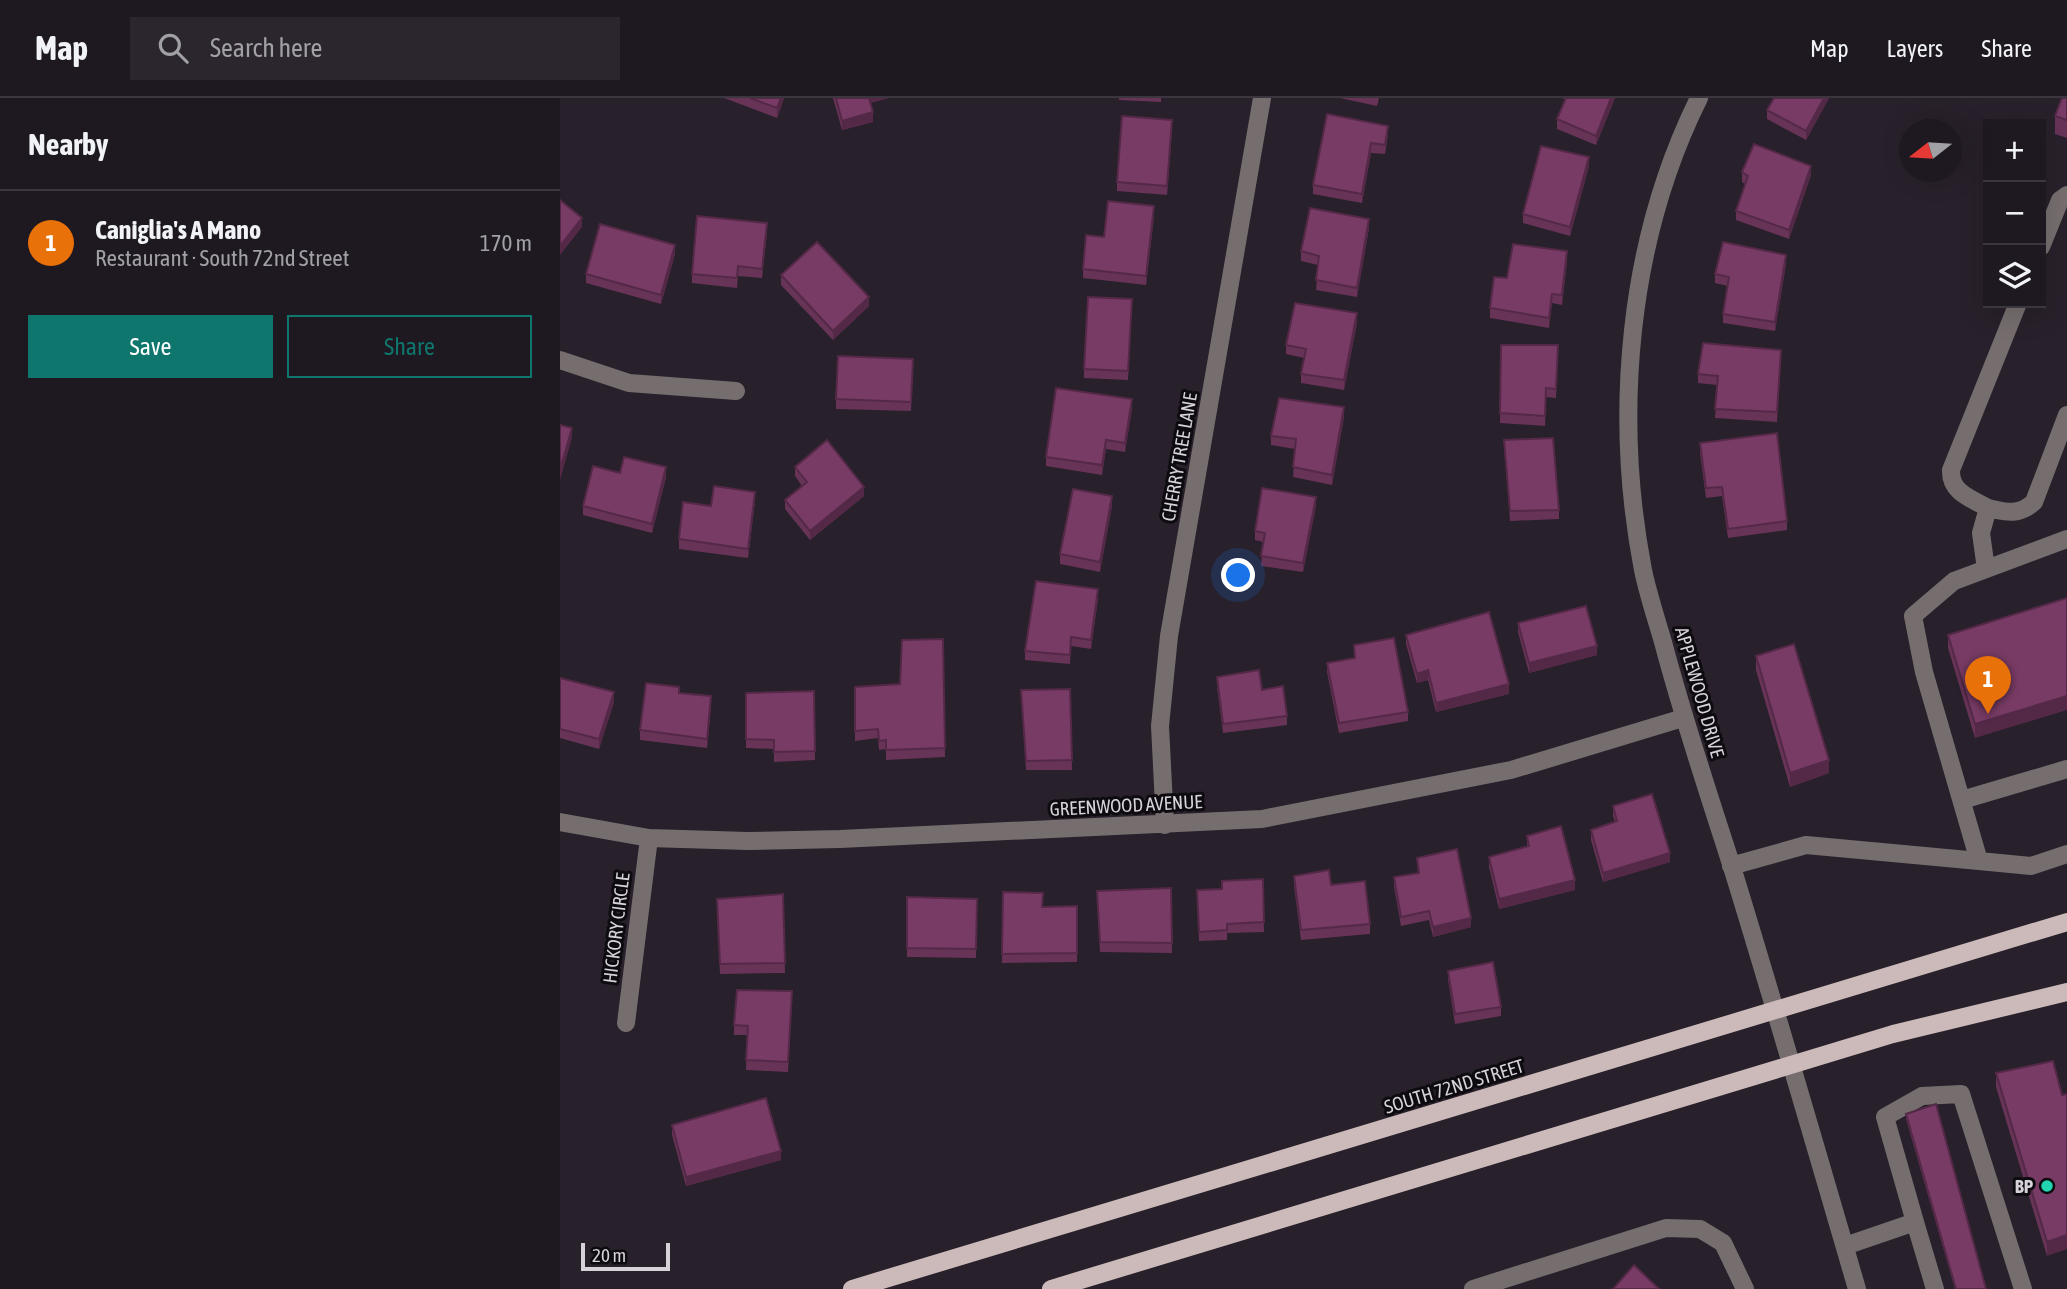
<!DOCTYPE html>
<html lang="en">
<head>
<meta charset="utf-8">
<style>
	:root { --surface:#1e1820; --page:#2b252d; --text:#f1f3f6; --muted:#a1a0a5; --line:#3c373e; --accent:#0f766e }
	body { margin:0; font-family:"Asap Condensed",sans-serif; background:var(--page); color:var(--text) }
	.controls { position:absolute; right:21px; top:21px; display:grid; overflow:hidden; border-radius:0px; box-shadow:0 7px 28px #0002 }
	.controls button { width:63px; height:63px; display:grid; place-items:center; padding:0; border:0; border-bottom:2px solid var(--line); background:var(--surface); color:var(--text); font:35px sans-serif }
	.compass { position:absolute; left:1339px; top:21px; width:63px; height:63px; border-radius:50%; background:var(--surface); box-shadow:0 7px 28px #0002; rotate:253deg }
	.scale { position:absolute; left:21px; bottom:18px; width:89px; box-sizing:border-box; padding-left:7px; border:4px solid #d7d2d9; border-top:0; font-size:19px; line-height:24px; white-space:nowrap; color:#d7d2d9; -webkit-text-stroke:5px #0e0b10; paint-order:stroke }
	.you { position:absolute; left:679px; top:478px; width:24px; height:24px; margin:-18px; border:5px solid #fff; border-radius:50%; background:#1a73e8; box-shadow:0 0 0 10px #1a73e833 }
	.badge { display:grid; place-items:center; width:46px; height:46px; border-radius:50%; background:var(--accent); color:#fff; font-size:23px; font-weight:700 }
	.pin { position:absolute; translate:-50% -58px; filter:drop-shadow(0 2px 4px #0008) }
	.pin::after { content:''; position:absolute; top:37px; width:24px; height:21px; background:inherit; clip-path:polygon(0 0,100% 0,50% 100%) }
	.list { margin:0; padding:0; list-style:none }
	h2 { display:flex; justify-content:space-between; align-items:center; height:91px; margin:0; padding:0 28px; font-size:30px }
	h2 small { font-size:23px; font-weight:400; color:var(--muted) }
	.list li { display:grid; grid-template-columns:46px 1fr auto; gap:21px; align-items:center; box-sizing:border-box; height:105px; padding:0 28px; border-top:2px solid var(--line) }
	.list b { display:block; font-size:26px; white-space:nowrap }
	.list p { margin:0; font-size:23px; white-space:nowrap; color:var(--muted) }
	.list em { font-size:23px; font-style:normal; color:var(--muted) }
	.actions { display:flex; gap:14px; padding:21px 28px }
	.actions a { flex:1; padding:16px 0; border:2px solid var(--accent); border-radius:0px; text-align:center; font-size:24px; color:var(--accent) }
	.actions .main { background:var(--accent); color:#fff }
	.icon { flex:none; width:38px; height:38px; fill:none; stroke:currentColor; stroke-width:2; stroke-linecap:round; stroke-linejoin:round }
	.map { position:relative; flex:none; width:1507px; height:1191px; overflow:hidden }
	header { display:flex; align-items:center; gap:42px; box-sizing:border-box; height:98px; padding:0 35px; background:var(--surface); border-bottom:2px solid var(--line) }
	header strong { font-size:33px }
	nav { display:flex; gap:38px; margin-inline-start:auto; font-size:24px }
	.search { width:490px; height:63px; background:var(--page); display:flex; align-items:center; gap:18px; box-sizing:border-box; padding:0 24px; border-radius:0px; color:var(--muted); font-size:26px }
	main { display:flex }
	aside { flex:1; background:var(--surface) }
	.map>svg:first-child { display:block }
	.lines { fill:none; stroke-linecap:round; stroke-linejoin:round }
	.minor { stroke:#766e6e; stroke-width:18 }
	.major { stroke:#cbbab9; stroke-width:18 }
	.wall { fill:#673357 }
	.shaded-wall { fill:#542947 }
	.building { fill:#783b65; stroke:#542947; stroke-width:2 }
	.poi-dot { fill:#20d5b0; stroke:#0e0b10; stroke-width:2.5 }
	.labels { text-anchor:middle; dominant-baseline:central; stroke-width:6; stroke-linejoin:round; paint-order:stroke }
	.street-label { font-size:19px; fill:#d7d2d9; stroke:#0e0b10 }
	.poi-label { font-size:19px; font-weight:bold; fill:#d7d2d9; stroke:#0e0b10; text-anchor:end }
</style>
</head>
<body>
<header>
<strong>Map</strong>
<div class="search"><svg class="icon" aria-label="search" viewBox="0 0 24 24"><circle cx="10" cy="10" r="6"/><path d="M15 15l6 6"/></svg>Search here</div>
<nav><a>Map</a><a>Layers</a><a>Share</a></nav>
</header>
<main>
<aside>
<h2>Nearby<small></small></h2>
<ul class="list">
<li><span class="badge" style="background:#e8710a">1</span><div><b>Caniglia's A Mano</b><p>Restaurant · South 72nd Street</p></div><em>170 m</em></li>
</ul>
<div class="actions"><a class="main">Save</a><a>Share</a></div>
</aside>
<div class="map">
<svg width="1507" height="1191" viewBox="0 0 1507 1191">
	<rect width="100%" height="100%" fill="#28202a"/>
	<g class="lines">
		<path class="minor" d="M1139 0C1068 143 1053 316 1083 472 1088 496 1096 520 1103 544 1123 620 1148 694 1172 769 1215 909 1256 1050 1297 1191
			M1481 149 1500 102 1507 97
			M0 262 69 285 176 293
			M1428 410C1410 400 1390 394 1391 372L1458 205
			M1426 471 1421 435 1428 410C1446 414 1459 418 1474 404L1507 317
			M1402 702 1507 671
			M0 724 89 740 188 743 280 741 702 721 951 672 1123 620
			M605 727 600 628 609 538 702 0
			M1419 763 1471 768 1507 756
			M1171 768 1246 747 1419 763 1364 574 1353 518 1394 483 1507 441
			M66 925 89 740
			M1355 1124 1325 1019 1362 998 1401 996 1463 1191
			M1285 1148 1355 1124 1375 1191
			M913 1191 1106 1130 1140 1131 1163 1145 1185 1191"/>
		<path class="major" d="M292 1191 1507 824
			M491 1191 1333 936 1507 894"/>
	</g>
	<path class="wall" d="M164 0H224L217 20Z
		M273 0H328L310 5 313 24 282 32Z
		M559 0H601V4L559 2Z
		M780 0H819L817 8Z
		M1002 0H1055L1036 47 997 31V21L1005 1Z
		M1269 0 1246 42 1207 21V12Z
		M1507 0V40L1495 36V18Z
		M767 16 828 37 825 56 811 55 802 105 753 96V87Z
		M612 31 607 97 557 93V84Z
		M1029 68 1010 138 963 125V116Z
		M1182 74 1251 77 1229 141 1176 122V113L1185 86 1182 84Z
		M594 118 586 187 523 180V171L544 139Z
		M809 130 797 199 756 192 758 167 741 163V153Z
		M207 134 202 180 178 178 177 190 132 185V176Z
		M115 156 101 206 26 185V176Z
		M1007 163 1002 207 992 205 989 230 930 220V210L947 180Z
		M1226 166 1215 233 1163 225V216L1168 188 1155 185V176Z
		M221 177 309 208 273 242 221 187Z
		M572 201 568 282 524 280V271Z
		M797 225 784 292 741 285V276L744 260 726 256V247Z
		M941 247H998L996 300 986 299 985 328 940 325Z
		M353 261 351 313 276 311V301Z
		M1221 261 1217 324 1155 320 1157 287 1138 285V276Z
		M572 311 565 354 546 351 542 377 486 368V359Z
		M784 319 772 387 733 379 735 351 711 347V338Z
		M944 342 999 412V421L950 423Z
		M1140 345 1227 423V432L1168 440 1162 398 1146 400 1140 355Z
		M235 369 304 398 250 442 225 411V402L242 388 235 378Z
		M60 375 106 379 92 435 23 417V408Z
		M195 403 188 460 119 451V441L151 408Z
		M552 408 540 474 500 466V456Z
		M756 408 743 474 701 468 703 444 695 442V433Z
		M1507 500 1415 640 1388 550V537Z
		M538 501 531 551 511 548 510 566 465 562V553Z
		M958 525 1037 557 969 575 958 534Z
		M846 537 949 596 876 614 868 582 857 585 846 546Z
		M383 541 385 659 326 662V651L319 652 318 640 295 643V589L340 586Z
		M794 547 848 614V623L779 635 767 574V565L794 560Z
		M1196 558 1269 675 1230 689 1196 572Z
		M657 579 702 592 727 618V627L663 635 657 588Z
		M0 580 54 604 39 651 0 640Z
		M510 591 512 672H466L461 592Z
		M254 593 255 662 214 664V651L186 650V595Z
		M119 595 151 608 147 650 80 642V632Z
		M1053 708 1110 764 1043 784 1031 742V732L1055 724 1053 718Z
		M967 738 1015 792 939 811 929 769V759L967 748Z
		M857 760 911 829 873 839 869 822 841 828 834 789V779L858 775Z
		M734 778 771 787 810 826V836L741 842 734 788Z
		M703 781 704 834 667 835V842L639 843 637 792 662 791Z
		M611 790 612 855 540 854 537 802Z
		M443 794 483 809 517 808V864L442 865Z
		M223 796 225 875 160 876 157 810Z
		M347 799 417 801 416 860 347 859Z
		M888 873 941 909V918L895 926 888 882Z
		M232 902 228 974 186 972 187 937H174V927Z
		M1436 975 1502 997 1487 1158 1436 989Z
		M1346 1016 1426 1191H1395L1346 1021Z
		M112 1027 221 1062 126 1088 112 1037Z"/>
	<path class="shaded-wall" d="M221 0H224L217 20V10Z
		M308 0H328L308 5Z
		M1051 0H1055L1036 47V38Z
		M1264 0H1269L1246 42V33Z
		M313 14V24L282 32V23Z
		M612 22V31L607 97V88Z
		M811 45V55L802 105V96Z
		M1029 59V68L1010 138V129Z
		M1251 68V77L1229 141V132Z
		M594 108V118L586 187V178Z
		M22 120V129L0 157V148Z
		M809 121V130L797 199V190Z
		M207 125V134L202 180V171Z
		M115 147V156L101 206V197Z
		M1007 153V163L1002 207V197Z
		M1226 157V166L1215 233V224Z
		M992 196V205L989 230V220Z
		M309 199V208L273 242V233Z
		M797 215V225L784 292V282Z
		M572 301V311L565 354V345Z
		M784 309V319L772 387V377Z
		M12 330V340L0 382V372Z
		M546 342V351L542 377V367Z
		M106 369V379L92 435V426Z
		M304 389V398L250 442V433Z
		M195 394V403L188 460V451Z
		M552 398V408L540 474V464Z
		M756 399V408L743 474V465Z
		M538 491V501L531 551V542Z
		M1037 548V557L969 575V565Z
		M868 572V582L857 585V576Z
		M949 586V596L876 614V605Z
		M54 594V604L39 651V641Z
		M151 598V608L147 650V641Z
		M1507 598V612L1415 640V626Z
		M1269 662V675L1230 689V675Z
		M1110 755V764L1043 784V775Z
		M1015 782V792L939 811V801Z
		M911 820V829L873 839V829Z
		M221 1053V1062L126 1088V1079Z
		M1507 1137V1151L1487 1158V1144Z"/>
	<path class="building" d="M190 0H221L217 10Z
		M276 0H309L313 14 282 23Z
		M1006 0H1051L1036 38 997 21Z
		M1214 0H1264L1246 33 1207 12Z
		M1502 0H1507V22L1495 18Z
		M767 16 828 28 825 47 811 45 802 96 753 87Z
		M562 18 612 22 607 88 557 84Z
		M1194 46 1251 68 1229 132 1176 113 1188 78 1182 74Z
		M981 48 1029 59 1010 129 963 116Z
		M0 102 22 120 0 148Z
		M548 103 594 108 586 178 523 171 526 137 544 139Z
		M750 110 809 121 797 190 756 182 759 158 741 153Z
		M137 118 207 125 202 171 178 168 177 180 132 176Z
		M40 126 115 147 101 197 26 176Z
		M257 144 309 199 273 233 221 177Z
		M1163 144 1226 157 1215 224 1163 216 1169 179 1155 176Z
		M953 146 1007 153 1002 197 992 196 989 220 930 210 934 179 947 180Z
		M528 199 572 201 568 273 524 271Z
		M735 205 797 215 784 282 741 276 746 251 726 247Z
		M1143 245 1221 252 1217 314 1155 311 1158 278 1138 276Z
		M941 247H998L996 291 986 290 985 318 940 315Z
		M278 258 353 261 351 304 276 301Z
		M496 290 572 301 565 345 546 342 542 367 486 359Z
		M719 300 784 309 772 377 733 369 736 341 711 338Z
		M0 327 12 330 0 372Z
		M1217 335 1227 423 1168 431 1162 389 1146 390 1140 345Z
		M993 340 999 412 950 413 944 342Z
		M267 342 304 389 250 433 225 402 247 384 235 369Z
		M64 359 106 369 92 426 23 408 33 368 60 375Z
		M154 388 195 394 188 451 119 441 123 404 151 408Z
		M702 390 756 399 743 465 701 458 705 435 695 433Z
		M513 391 552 398 540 464 500 456Z
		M476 483 538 491 531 542 511 539 510 557 465 553Z
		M1507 500V598L1415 626 1388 537Z
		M1026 508 1037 548 969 565 958 525Z
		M929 514 949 586 876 605 868 572 857 576 846 537Z
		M834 540 848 614 779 625 767 565 795 560 794 547Z
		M383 541 385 650 326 652V642L319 643 318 631 295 633V589L340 586 342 542Z
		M1234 546 1269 662 1230 675 1196 558Z
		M699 572 702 592 723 588 727 618 663 626 657 579Z
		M0 580 54 594 39 641 0 631Z
		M86 585 119 589V595L151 598 147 641 80 632Z
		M510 591 512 662 466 663 461 592Z
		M254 593 255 653 214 654V642L186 641V595Z
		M1092 696 1110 755 1043 775 1031 732 1057 723 1053 708Z
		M1001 728 1015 782 939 801 929 759 969 748 967 738Z
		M897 751 911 820 873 829 869 813 841 819 834 779 859 775 857 760Z
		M769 772 771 787 805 783 810 826 741 832 734 778Z
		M703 781 704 824 667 826V832L639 834 637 792 662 791V783Z
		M611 790 612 845 540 844 537 793Z
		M443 794 483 795 482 809 517 808V855L442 856Z
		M223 796 225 865 160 866 157 801Z
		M347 799 417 801 416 851 347 850Z
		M933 864 941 909 895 916 888 873Z
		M177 892 232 893 228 964 186 962 188 928 174 927Z
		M1493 963 1502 997 1507 996V1137L1487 1144 1436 975Z
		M206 1000 221 1053 126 1079 112 1027Z
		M1376 1006 1426 1191H1396L1346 1016Z
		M1074 1167 1099 1191H1053Z"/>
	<circle class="poi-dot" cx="1487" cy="1088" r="7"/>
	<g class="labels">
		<g class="street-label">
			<text transform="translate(619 359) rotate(-80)">CHERRY TREE LANE</text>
			<text transform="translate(1140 594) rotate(74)">APPLEWOOD DRIVE</text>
			<text transform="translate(566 707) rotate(-3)">GREENWOOD AVENUE</text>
			<text transform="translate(56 830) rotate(-83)">HICKORY CIRCLE</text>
			<text transform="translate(894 988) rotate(-17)">SOUTH 72ND STREET</text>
		</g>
		<g class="poi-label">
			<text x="1473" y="1088">BP</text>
		</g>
	</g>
</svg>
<div class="controls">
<button>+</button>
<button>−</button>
<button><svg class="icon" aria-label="layers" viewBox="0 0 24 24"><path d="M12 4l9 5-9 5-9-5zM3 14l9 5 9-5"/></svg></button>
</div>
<svg class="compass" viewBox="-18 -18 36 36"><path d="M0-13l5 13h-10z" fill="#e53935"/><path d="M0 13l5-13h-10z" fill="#a1a0a5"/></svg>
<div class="scale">20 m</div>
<div class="you"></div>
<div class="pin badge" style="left:1428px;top:616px;background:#e8710a">1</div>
</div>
</main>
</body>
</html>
